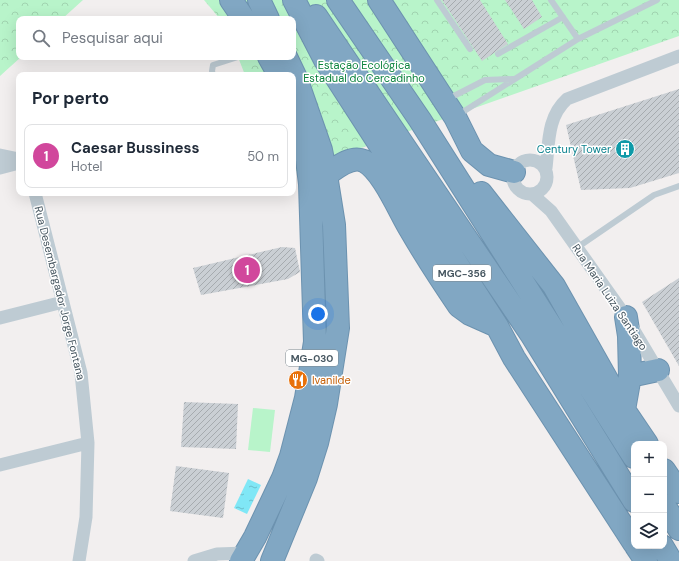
<!DOCTYPE html>
<html lang="pt">
<head>
<meta charset="utf-8">
<style>
	:root { --surface:#fff; --page:#f2f2f3; --text:#1f2937; --muted:#747a83; --line:#e0e1e3; --accent:#ea580c }
	body { margin:0; font-family:"DM Sans",sans-serif; background:var(--page); color:var(--text) }
	.controls { position:absolute; right:12px; bottom:12px; display:grid; overflow:hidden; border-radius:8px; box-shadow:0 4px 16px #0002 }
	.controls button { width:36px; height:36px; display:grid; place-items:center; padding:0; border:0; border-bottom:1px solid var(--line); background:var(--surface); color:var(--text); font:20px sans-serif }
	.you { position:absolute; left:318px; top:314px; width:14px; height:14px; margin:-10px; border:3px solid #fff; border-radius:50%; background:#1a73e8; box-shadow:0 0 0 6px #1a73e833 }
	.badge { display:grid; place-items:center; width:26px; height:26px; border-radius:50%; background:var(--accent); color:#fff; font-size:13px; font-weight:700 }
	.pin { position:absolute; translate:-50% -50%; border:2px solid #fff; box-shadow:0 1px 4px #0006 }
	.list { margin:0; padding:0; list-style:none }
	h2 { display:flex; justify-content:space-between; align-items:center; height:52px; margin:0; padding:0 16px; font-size:17px }
	h2 small { font-size:13px; font-weight:400; color:var(--muted) }
	.list li { display:grid; grid-template-columns:26px 1fr auto; gap:12px; align-items:center; box-sizing:border-box; height:64px; margin:0 8px 8px; padding:0 8px; border:1px solid var(--line); border-radius:8px }
	.list b { display:block; font-size:15px; white-space:nowrap }
	.list p { margin:0; font-size:13px; white-space:nowrap; color:var(--muted) }
	.list em { font-size:13px; font-style:normal; color:var(--muted) }
	.icon { flex:none; width:22px; height:22px; fill:none; stroke:currentColor; stroke-width:2; stroke-linecap:round; stroke-linejoin:round }
	.map { position:relative; flex:none; width:679px; height:561px; overflow:hidden }
	.search { position:absolute; background:var(--surface); box-shadow:0 4px 16px #0002; left:16px; top:16px; width:280px; height:44px; display:flex; align-items:center; gap:10px; box-sizing:border-box; padding:0 14px; border-radius:8px; color:var(--muted); font-size:15px }
	.panel { position:absolute; background:var(--surface); box-shadow:0 4px 16px #0002; left:16px; top:72px; width:280px; height:124px; border-radius:8px }
	.map>svg:first-child { display:block }
	.forest { fill:url(#forest-crowns) }
	.pitch { fill:#b8f4ca }
	.water { fill:url(#water-ripples) }
	.building { fill:url(#building-hatch) }
	.lines { fill:none; stroke-linecap:round; stroke-linejoin:round }
	.highway-casing { stroke:#6c92af; stroke-width:24 }
	.lane { stroke:#becbd3; stroke-width:6 }
	.street { stroke:#becbd3; stroke-width:13 }
	.highway { stroke:#81a7c3; stroke-width:22 }
	.labels { text-anchor:middle; dominant-baseline:central; stroke-width:3; stroke-linejoin:round; paint-order:stroke }
	.shield { fill:#fff; stroke:#7d888f; stroke-width:1 }
	.shield-label { font-size:10px; font-weight:bold; fill:#45555f }
	.park-label { font-size:11px; fill:#0c833e; stroke:#fff }
	.culture-label { font-size:11px; fill:#0d838f; stroke:#fff; text-anchor:end }
	.street-label { font-size:11px; fill:#45555f; stroke:#fff }
	.food-label { font-size:11px; fill:#c56008; stroke:#fff; text-anchor:start }
</style>
</head>
<body>
<div class="map">
<svg width="679" height="561" viewBox="0 0 679 561">
	<defs>
		<pattern id="forest-crowns" width="20" height="18" patternUnits="userSpaceOnUse"><rect width="20" height="18" fill="#b8f4ca"/><path d="M2 6a3 3 0 1 1 6 0M12 15a3 3 0 1 1 6 0" fill="none" stroke="#a0d3b0"/></pattern>
		<pattern id="water-ripples" width="26" height="14" patternUnits="userSpaceOnUse"><rect width="26" height="14" fill="#80e7f6"/><path d="M2 4q2-2 4 0t4 0M15 11q2-2 4 0t4 0" fill="none" stroke="#6bbeca"/></pattern>
		<pattern id="building-hatch" width="6" height="6" patternUnits="userSpaceOnUse"><rect width="6" height="6" fill="#cacfd4"/><path d="M-1 1l2-2M0 6l6-6M5 7l2-2" fill="none" stroke="#a6abaf"/></pattern>
	</defs>
	<rect width="100%" height="100%" fill="#f2efef"/>
	<path class="forest" d="M0 0H83L62 19H19V57H21L0 76Z
		M204 0H679V36L293 172V75H245L238 57H293V19H220Z"/>
	<path class="pitch" d="M253 408 275 410 270 452 248 450Z"/>
	<path class="water" d="M248 479 261 485 247 514 234 508Z"/>
	<path class="building" d="M442 0H480L508 44 482 61Z
		M505 0H532L542 17 524 29Z
		M679 89V173L630 188 581 190 566 125Z
		M282 247 295 248 300 272 288 279 201 295 193 268Z
		M679 278V366L642 302Z
		M184 402 238 404 236 449 181 447Z
		M176 466 229 473 223 518 170 511Z"/>
	<g class="lines">
		<defs>
			<path id="highway" d="M231 0 244 19
				M259 0 268 19
				M294 0 325 60 497 326 514 358 634 543
				M338 0 420 120 634 457
				M379 0 455 117 472 151 489 165 514 172
				M316 16 531 334 634 501
				M269 57 279 75
				M326 175C336 168 351 155 364 161 383 171 399 211 410 229 425 255 442 281 459 306L470 314 497 326
				M481 193 554 286 624 410 647 444
				M626 317 629 336 630 376
				M624 410 630 376 658 370
				M664 470 679 492
				M664 505 679 529
				M636 546 646 561
				M662 546 671 561
				M241 561 255 537 283 478 291 456 306 398 315 342 310 184 307 159 295 117
				M272 561 306 478 317 443 326 404 338 328 334 225 326 175 321 150 296 78 286 57"/>
		</defs>
		<use href="#highway" class="highway-casing"/>
		<path class="lane" d="M437 0 470 49
			M551 0 578 39
			M498 54 563 17
			M213 75 212 71 213 65 238 57
			M448 99 485 80 513 79
			M458 115 578 39 657 0
			M578 247 654 195 679 186"/>
		<path class="street" d="M0 155 19 159
			M513 177a17 17 0 1 1 34 0a17 17 0 1 1-34 0Z
			M0 168 19 163
			M546 168C549 143 547 117 567 99L679 56
			M35 193 81 373 88 443 86 517 79 561
			M533 195 551 211 626 317 679 406
			M0 318 63 302
			M0 465 88 443
			M316 560 318 561
			M194 561 217 554 246 553"/>
		<use href="#highway" class="highway"/>
	</g>
	<defs>
		<symbol id="building-disc" viewBox="-11 -11 22 22"><circle r="9.5" fill="#0f9aa8" stroke="#fff"/><path d="M-4-6H4V6H1V3H-1V6H-4ZM-2.5-4.3h1.7v1.8h-1.7ZM.8-4.3h1.7v1.8H.8ZM-2.5-1h1.7V.8h-1.7ZM.8-1h1.7V.8H.8Z" fill="#fff"/></symbol>
		<symbol id="restaurant-disc" viewBox="-11 -11 22 22"><circle r="9.5" fill="#e8710a" stroke="#fff"/><path d="M-5-6h1v4h1v-4h1v4h1v-4h1v5L-1.5 .5V6h-2V.5L-5-1ZM5-6V6H3V1.5H1.5Q1.5-4 5-6Z" fill="#fff"/></symbol>
	</defs>
	<g fill-rule="evenodd">
		<use href="#building-disc" x="614" y="138" width="22" height="22"/>
		<use href="#restaurant-disc" x="287" y="369" width="22" height="22"/>
	</g>
	<g class="labels">
		<g class="shield">
			<rect x="433" y="265" width="58" height="16" rx="3"/>
			<rect x="286" y="350" width="52" height="16" rx="3"/>
		</g>
		<g class="shield-label">
			<text x="462" y="273">MGC-356</text>
			<text x="312" y="358">MG-030</text>
		</g>
		<g class="park-label">
			<text x="364" y="65">Estação Ecológica<tspan x="364" dy="13">Estadual do Cercadinho</tspan></text>
		</g>
		<g class="culture-label">
			<text x="611" y="149">Century Tower</text>
		</g>
		<g class="street-label">
			<text transform="translate(60 293) rotate(76)">Rua Desembargador Jorge Fontana</text>
			<text transform="translate(610 297) rotate(56)">Rua Maria Luiza Santiago</text>
		</g>
		<g class="food-label">
			<text x="312" y="380">Ivanilde</text>
		</g>
	</g>
</svg>
<div class="controls">
<button>+</button>
<button>−</button>
<button><svg class="icon" aria-label="layers" viewBox="0 0 24 24"><path d="M12 4l9 5-9 5-9-5zM3 14l9 5 9-5"/></svg></button>
</div>
<div class="you"></div>
<div class="pin badge" style="left:247px;top:270px;background:#d1479c">1</div>
<div class="search"><svg class="icon" aria-label="search" viewBox="0 0 24 24"><circle cx="10" cy="10" r="6"/><path d="M15 15l6 6"/></svg>Pesquisar aqui</div>
<section class="panel">
<h2>Por perto<small></small></h2>
<ul class="list">
<li><span class="badge" style="background:#d1479c">1</span><div><b>Caesar Bussiness</b><p>Hotel</p></div><em>50 m</em></li>
</ul>
</section>
</div>
</body>
</html>
